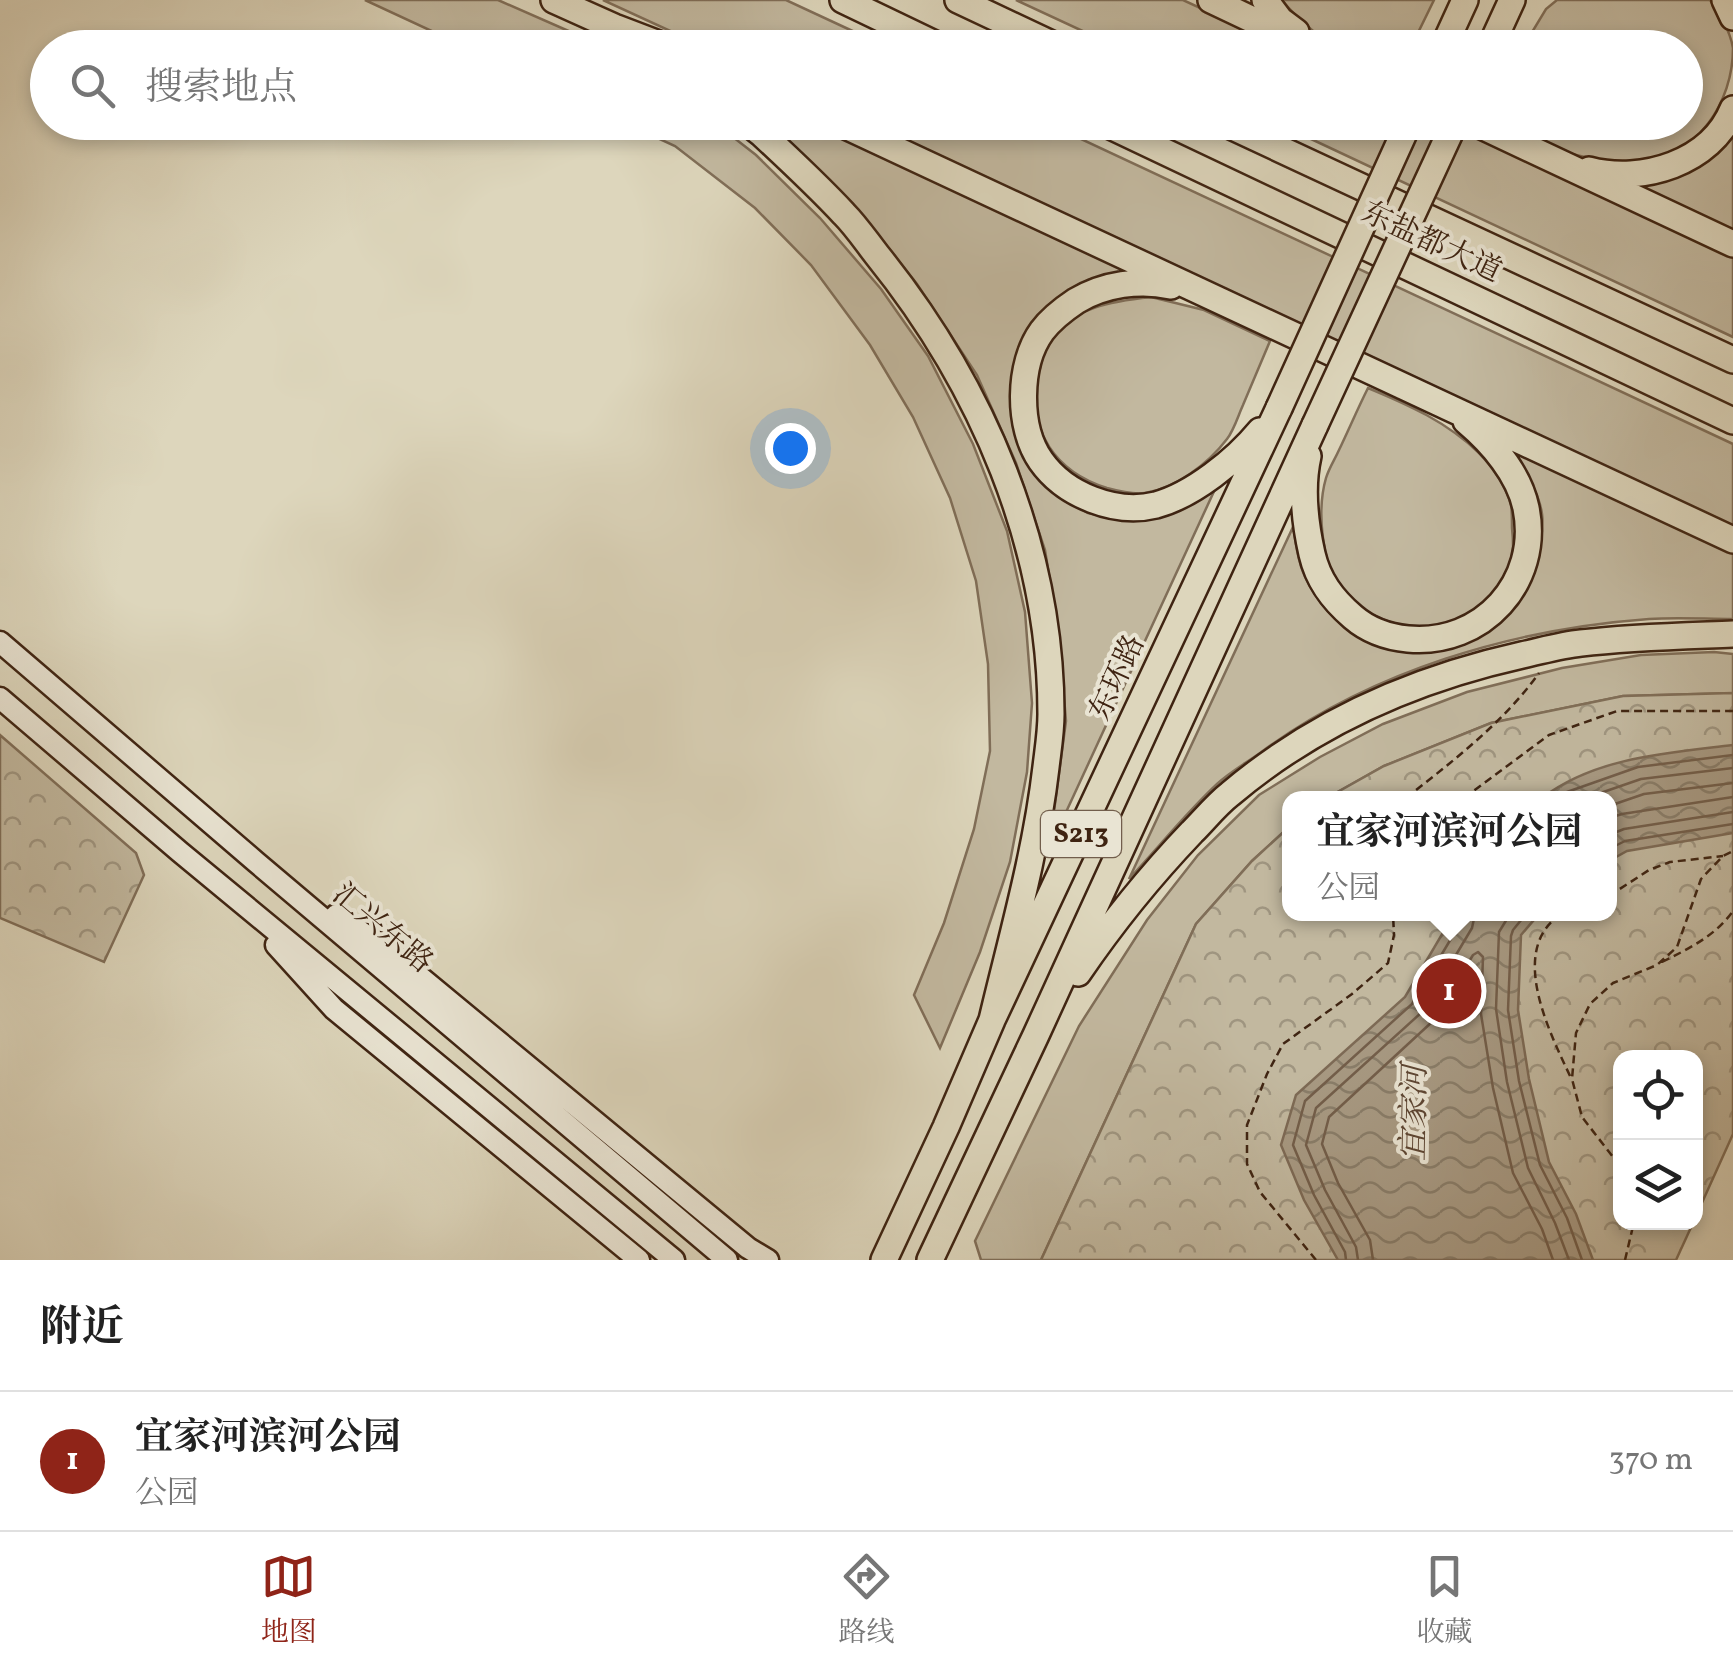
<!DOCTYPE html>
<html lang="zh">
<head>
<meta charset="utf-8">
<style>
	:root { --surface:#fff; --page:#f6f6f6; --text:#222; --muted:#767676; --line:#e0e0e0; --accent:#8f2418 }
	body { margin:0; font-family:Vollkorn,"Noto Serif SC",serif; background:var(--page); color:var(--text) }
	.controls { position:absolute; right:30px; bottom:30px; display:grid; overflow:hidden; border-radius:20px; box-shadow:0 5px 15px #0003 }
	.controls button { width:90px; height:90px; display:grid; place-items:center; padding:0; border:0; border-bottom:2px solid var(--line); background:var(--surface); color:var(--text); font:50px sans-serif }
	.you { position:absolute; left:790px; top:448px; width:35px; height:35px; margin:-25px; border:8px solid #fff; border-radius:50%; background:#1a73e8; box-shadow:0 0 0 15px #1a73e833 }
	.badge { display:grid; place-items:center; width:65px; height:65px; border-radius:50%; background:var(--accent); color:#fff; font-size:32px; font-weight:700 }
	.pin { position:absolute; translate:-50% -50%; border:5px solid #fff; box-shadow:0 2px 10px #0006 }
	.popup { position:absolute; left:1282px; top:791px; width:335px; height:130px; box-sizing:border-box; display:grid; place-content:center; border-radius:20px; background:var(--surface); filter:drop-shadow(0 2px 8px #0005); font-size:32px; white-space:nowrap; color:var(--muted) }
	.popup b { font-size:38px; color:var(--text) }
	.popup::after { content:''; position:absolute; left:50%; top:100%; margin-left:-20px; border:20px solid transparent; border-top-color:var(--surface) }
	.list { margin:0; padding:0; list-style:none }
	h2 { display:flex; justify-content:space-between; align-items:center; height:130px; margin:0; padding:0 40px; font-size:42px }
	h2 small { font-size:32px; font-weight:400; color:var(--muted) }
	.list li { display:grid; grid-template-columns:65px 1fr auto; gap:30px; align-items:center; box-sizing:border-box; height:140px; padding:0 40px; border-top:2px solid var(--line) }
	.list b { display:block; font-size:38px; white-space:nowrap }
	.list p { margin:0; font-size:32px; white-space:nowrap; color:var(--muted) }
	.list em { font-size:32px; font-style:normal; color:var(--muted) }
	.icon { flex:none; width:55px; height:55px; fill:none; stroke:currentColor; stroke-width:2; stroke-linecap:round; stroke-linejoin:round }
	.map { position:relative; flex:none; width:1733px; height:1260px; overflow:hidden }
	.search { position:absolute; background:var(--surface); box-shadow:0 5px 15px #0003; left:30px; right:30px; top:30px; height:110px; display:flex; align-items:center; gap:25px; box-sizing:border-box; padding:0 35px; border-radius:55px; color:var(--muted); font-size:38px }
	.sheet { height:270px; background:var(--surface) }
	nav { display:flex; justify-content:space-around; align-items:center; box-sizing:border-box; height:140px; border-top:2px solid var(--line); background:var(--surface); font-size:28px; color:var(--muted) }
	nav a { display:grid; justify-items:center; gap:5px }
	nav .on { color:var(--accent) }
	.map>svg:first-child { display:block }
	.grass { fill:#c2b89f; stroke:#806e58; stroke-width:2.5 }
	.forest { fill:url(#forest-crowns); stroke:#806e58; stroke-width:2.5 }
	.water { fill:url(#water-waves); stroke:#7d6a55; stroke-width:2.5 }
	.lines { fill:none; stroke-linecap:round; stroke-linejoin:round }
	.shore { stroke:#735e4a; stroke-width:2.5 }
	.secondary-casing { stroke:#3f2412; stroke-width:25 }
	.highway-casing { stroke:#3f2412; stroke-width:30 }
	.path { stroke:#3f2412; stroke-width:2.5; stroke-dasharray:8 5; stroke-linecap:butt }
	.secondary { stroke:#e9e4d3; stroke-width:20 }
	.highway { stroke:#ddd6bc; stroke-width:25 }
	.highway-bridge-casing { stroke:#3f2412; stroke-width:30; stroke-linecap:butt }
	.highway-bridge { stroke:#ddd6bc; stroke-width:25 }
	.labels { text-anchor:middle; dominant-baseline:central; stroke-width:8; stroke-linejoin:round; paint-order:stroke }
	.shield { fill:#e9e4d3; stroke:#725e4c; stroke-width:2.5 }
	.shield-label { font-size:28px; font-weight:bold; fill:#3f2412 }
	.street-label { font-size:30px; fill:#3f2412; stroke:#e9e4d3 }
	.water-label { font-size:32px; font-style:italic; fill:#5e4734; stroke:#e9e4d3 }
</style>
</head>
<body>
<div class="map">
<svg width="1733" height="1260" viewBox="0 0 1733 1260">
	<defs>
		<pattern id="forest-crowns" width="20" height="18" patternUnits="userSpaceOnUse" patternTransform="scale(2.5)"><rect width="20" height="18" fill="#c2b89f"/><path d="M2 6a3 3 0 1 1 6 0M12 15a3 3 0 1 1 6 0" fill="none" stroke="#9f9580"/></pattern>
		<pattern id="water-waves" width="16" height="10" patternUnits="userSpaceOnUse" patternTransform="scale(2.5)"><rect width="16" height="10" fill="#a79982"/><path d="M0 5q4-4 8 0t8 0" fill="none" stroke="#897d69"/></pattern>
	</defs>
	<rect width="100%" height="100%" fill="#ddd6bc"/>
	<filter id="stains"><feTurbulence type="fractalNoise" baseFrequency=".002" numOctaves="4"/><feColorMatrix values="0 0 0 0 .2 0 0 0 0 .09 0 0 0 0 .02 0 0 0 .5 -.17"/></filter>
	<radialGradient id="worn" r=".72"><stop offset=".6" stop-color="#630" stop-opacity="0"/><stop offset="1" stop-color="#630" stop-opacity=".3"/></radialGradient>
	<path class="grass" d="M365 0H498L605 47H466Z
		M603 0H786L887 47H705Z
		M1016 0H1183L1285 47H1117Z
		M1282 0H1434L1411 47C1392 48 1354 51 1338 46 1321 41 1293 14 1282 0Z
		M1557 0H1710C1720 15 1730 30 1733 48 1733 103 1697 156 1643 162 1621 165 1581 158 1560 150 1541 144 1522 132 1505 123L1686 122V48L1523 47 1546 9Z
		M625 123H715L756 155 820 218 881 289 928 356 973 444 1007 531 1025 612 1032 703 1027 772 1010 862 980 952 940 1048 914 995 944 923 974 829 990 751 988 664 976 581 950 498 913 417 870 345 811 265 755 208 675 146Z
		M767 123H814L1134 272 1088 280 1053 303 1030 327 1018 360 1011 395 1014 428 1029 464 1055 493 1088 513 1123 520 1158 518 1188 506 1216 487 1049 849 1066 721 1059 637 1045 550 1016 463 977 375 917 284 855 206Z
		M866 123H1047L1733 444V527Z
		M1277 123H1446L1733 256V337Z
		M1733 134V233L1632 186C1675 179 1706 173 1733 134Z
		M1151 297 1204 310 1270 341C1261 362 1252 384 1243 405 1238 416 1234 430 1227 439 1208 464 1176 488 1145 493 1133 495 1118 491 1107 488 1056 472 1027 431 1038 378 1040 367 1043 351 1049 341 1071 307 1114 301 1151 297Z
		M1368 388C1409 405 1447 422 1479 453 1492 466 1507 488 1511 505 1512 512 1512 521 1512 528 1513 538 1514 550 1512 559 1509 574 1499 587 1488 598 1447 642 1378 634 1341 588 1321 563 1317 509 1326 478 1329 468 1335 459 1339 450 1349 429 1358 408 1368 388Z
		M1508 445 1733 551V619C1705 619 1677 617 1649 619 1512 629 1371 671 1260 753 1246 763 1230 772 1217 784 1186 813 1158 848 1129 879L1293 527C1296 542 1297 558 1303 572 1319 611 1358 647 1401 651 1422 653 1442 646 1461 640 1503 626 1525 603 1536 560 1540 546 1544 529 1542 514 1539 490 1520 466 1508 445Z
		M1714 652 1733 654V693L1623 696 1491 723 1384 766 1327 798H1289V827L1252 861 1196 924 1041 1260H981L975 1241 1079 1026 1147 920 1198 855 1259 795 1320 757 1383 724 1467 692 1562 668 1641 655Z"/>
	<path class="forest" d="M1733 693V1134L1696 1216V1058H1620V1222L1693 1223 1676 1260H1041L1196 924 1252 861 1289 827V914H1609V798H1327L1384 766 1491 723 1623 696Z
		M0 735 136 853 144 875 104 962 0 918Z"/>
	<path class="water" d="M1733 745V833L1627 851 1609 861V798H1542C1596 757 1668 753 1733 745Z
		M1454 914H1539L1521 935 1518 1010 1529 1079 1549 1162 1576 1214 1593 1260H1338L1304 1200 1281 1145 1296 1095 1405 997Z"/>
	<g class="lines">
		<path class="shore" d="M1558 798 1567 792 1638 767 1733 755
			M1586 798 1641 779 1733 768
			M1609 806 1644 794 1733 783
			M1609 818 1622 814 1733 797
			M1609 835 1624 829 1733 812
			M1609 849 1625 841 1733 824
			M1510 914 1499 932 1496 1009 1507 1082 1528 1168 1555 1223 1569 1260
			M1526 914 1513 930 1511 936 1508 1010 1519 1081 1540 1165 1567 1218 1582 1260
			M1346 1260 1345 1252 1314 1195 1293 1145 1305 1101 1412 1004 1461 922 1462 914
			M1358 1260 1356 1247 1325 1190 1306 1145 1316 1108 1422 1012 1472 928 1475 914
			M1373 1260 1370 1240 1338 1183 1322 1144 1329 1117 1433 1021 1473 955 1478 952 1483 957 1481 1014 1493 1088 1513 1173 1542 1229 1553 1260"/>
		<defs>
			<path id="secondary" d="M0 642 256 862 727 1260
				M0 698 180 852 674 1260
				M336 915 385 948 748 1248 768 1260
				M276 945 334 1009 639 1260"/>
			<path id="highway" d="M554 0 614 27 669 48
				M843 0 943 48
				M958 0 1060 48
				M1211 0 1312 48
				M1265 0 1280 20 1296 32
				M1725 0 1733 17
				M1443 48 1465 0
				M1490 48 1512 0
				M747 122 762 134C790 160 818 186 844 214 856 226 866 241 877 255 982 385 1051 546 1051 714 1051 732 1048 750 1046 767 1036 853 1012 936 992 1020
				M837 122 1733 540
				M1102 122 1733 421
				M1222 122 1733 360
				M1473 122 1733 244
				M1589 170C1642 184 1711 163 1733 109
				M1171 286C1140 279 1104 284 1076 301 1064 309 1051 319 1042 331 1018 364 1017 427 1041 461 1065 495 1115 515 1156 505 1193 495 1236 460 1260 431
				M1308 456C1301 487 1305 523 1312 554 1318 580 1332 599 1353 617 1368 630 1387 637 1408 639 1482 646 1541 582 1526 508 1519 474 1492 443 1466 421
				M1078 973C1112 923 1150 876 1192 832 1205 819 1216 805 1230 794 1314 723 1414 679 1522 655 1541 651 1561 645 1581 643 1631 637 1682 636 1733 634
				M884 1260 946 1127 992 1020 1279 408
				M930 1260 1036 1035 1315 425"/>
		</defs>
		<use href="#secondary" class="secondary-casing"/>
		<use href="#highway" class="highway-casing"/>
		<path class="path" d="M1406 798C1453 761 1504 722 1539 673
			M1464 798 1549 735 1617 711H1733
			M1609 896 1649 870 1670 862 1723 856
			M1561 914C1507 950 1550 1033 1571 1078
			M1662 962C1690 948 1715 936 1733 911
			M1620 1166 1582 1117 1572 1079 1576 1033 1590 1004 1613 983 1657 965 1677 947 1701 879 1723 856 1733 851
			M1316 1260 1260 1192 1247 1164V1125L1267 1074 1283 1044 1352 994 1388 963 1394 935 1393 914
			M1625 1260 1634 1222"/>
		<use href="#secondary" class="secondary"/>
		<use href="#highway" class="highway"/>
		<defs>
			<path id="highway-bridge" d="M1279 408 1409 122
				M1315 425 1455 122"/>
		</defs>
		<use href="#highway-bridge" class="highway-bridge-casing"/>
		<use href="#highway-bridge" class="highway-bridge"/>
	</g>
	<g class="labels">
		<rect class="shield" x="1041" y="811" width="80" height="46" rx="8"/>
		<g class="shield-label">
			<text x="1081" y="834">S213</text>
		</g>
		<g class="street-label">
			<text transform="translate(1431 243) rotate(25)">东盐都大道</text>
			<text transform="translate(1118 678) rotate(-65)">东环路</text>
			<text transform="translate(382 929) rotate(40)">汇兴东路</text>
		</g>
		<g class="water-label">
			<text transform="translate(1416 1113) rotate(-89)">宜家河</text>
		</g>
	</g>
	<rect width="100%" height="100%" filter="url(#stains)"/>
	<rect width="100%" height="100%" fill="url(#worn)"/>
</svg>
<div class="controls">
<button><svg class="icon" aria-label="locate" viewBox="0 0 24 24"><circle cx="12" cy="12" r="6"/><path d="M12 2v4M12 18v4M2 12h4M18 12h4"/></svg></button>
<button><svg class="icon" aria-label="layers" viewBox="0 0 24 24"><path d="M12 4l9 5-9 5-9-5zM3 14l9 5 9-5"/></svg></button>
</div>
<div class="you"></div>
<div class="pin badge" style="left:1449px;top:991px">1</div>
<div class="popup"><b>宜家河滨河公园</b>公园</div>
<div class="search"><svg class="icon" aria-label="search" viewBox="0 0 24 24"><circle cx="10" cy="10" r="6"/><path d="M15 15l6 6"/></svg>搜索地点</div>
</div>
<section class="sheet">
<h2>附近<small></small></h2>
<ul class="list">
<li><span class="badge">1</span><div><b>宜家河滨河公园</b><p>公园</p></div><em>370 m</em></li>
</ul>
</section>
<nav>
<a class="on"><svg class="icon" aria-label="map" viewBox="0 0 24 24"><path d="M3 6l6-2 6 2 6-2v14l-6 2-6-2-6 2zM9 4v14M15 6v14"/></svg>地图</a>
<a><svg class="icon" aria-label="directions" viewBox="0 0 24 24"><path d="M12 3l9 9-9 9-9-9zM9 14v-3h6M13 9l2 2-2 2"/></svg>路线</a>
<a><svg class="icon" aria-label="saved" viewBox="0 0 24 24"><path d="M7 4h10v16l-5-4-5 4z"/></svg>收藏</a>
</nav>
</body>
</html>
